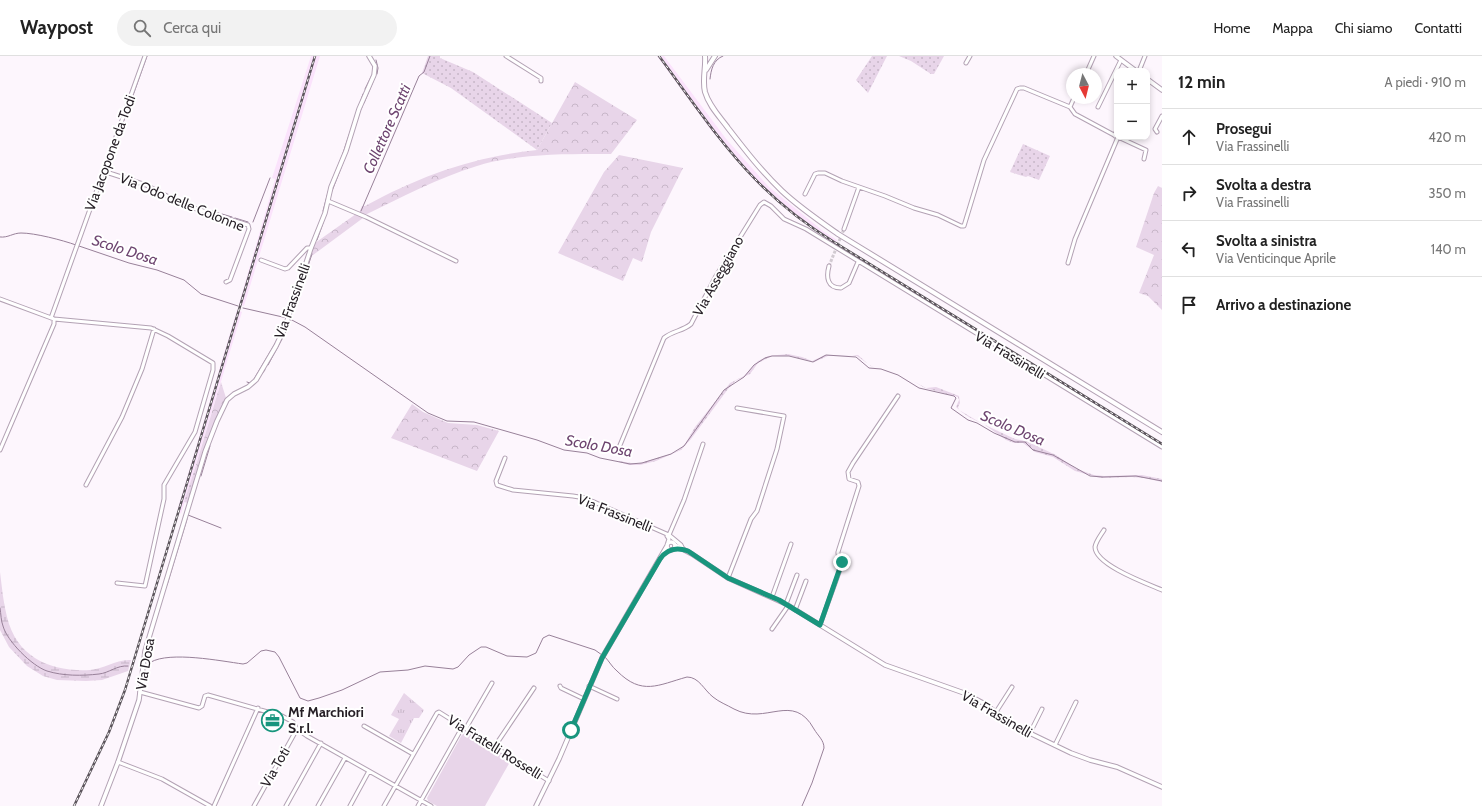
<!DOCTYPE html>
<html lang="it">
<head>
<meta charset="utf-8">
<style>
	:root { --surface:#fff; --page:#f2f2f2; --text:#222; --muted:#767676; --line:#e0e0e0 }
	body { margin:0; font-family:Cabin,sans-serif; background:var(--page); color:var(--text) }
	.controls { position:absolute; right:12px; top:12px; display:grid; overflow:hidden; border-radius:8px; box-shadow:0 2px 6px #0003 }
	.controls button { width:36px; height:36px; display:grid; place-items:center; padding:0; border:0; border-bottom:1px solid var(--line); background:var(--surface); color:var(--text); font:20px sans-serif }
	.compass { position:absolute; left:1066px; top:12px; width:36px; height:36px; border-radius:50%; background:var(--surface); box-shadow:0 2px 6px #0003; rotate:173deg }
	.stop { position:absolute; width:12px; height:12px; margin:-9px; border:3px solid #18957d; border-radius:50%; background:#fff }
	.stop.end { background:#18957d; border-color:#fff; box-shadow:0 1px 4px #0008 }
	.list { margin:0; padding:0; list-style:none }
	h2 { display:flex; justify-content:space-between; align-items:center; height:52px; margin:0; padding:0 16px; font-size:17px }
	h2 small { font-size:13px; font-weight:400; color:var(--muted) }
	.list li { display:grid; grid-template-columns:26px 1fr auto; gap:12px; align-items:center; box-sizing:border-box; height:56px; padding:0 16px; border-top:1px solid var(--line) }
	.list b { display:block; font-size:15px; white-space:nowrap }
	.list p { margin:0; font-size:13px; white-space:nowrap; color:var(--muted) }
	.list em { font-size:13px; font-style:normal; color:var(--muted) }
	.icon { flex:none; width:22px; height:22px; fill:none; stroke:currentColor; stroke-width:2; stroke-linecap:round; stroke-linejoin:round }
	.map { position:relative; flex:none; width:1162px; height:750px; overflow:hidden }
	header { display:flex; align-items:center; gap:24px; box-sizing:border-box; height:56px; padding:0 20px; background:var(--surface); border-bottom:1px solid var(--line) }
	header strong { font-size:19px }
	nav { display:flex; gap:22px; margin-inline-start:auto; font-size:14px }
	.search { width:280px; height:36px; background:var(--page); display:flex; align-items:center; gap:10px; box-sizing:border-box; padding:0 14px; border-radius:22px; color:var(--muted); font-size:15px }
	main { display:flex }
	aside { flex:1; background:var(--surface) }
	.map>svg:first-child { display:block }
	.built { fill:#fbe3fc }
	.grass { fill:url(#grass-dots) }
	.forest { fill:url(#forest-crowns) }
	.wetland { fill:url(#wetland-marsh) }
	.park { fill:url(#park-tufts) }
	.pitch { fill:#e8d5e9 }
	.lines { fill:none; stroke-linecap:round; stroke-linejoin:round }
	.stream { stroke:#988199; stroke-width:1 }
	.minor-tunnel { stroke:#d2cbd2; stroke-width:3; stroke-dasharray:3 1.5; stroke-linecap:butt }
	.minor-casing { stroke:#b3a2b4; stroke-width:5 }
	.tertiary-casing { stroke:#b3a2b4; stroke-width:5.5 }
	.secondary-casing { stroke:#b3a2b4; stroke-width:6 }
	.minor { stroke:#fff; stroke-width:3 }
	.tertiary { stroke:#fff; stroke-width:3.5 }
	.secondary { stroke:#fff; stroke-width:4 }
	.rail-casing { stroke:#5b545b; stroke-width:2.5 }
	.rail { stroke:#fff; stroke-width:1; stroke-dasharray:3; stroke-linecap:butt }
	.route { stroke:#18957d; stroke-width:5 }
	.labels { text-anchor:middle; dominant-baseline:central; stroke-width:4; stroke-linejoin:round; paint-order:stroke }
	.street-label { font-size:14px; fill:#251e25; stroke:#fff }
	.poi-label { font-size:14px; font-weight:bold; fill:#251e25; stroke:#fff; text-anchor:start }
	.water-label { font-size:15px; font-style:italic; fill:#6e4570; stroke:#fff }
</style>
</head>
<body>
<header>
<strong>Waypost</strong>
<div class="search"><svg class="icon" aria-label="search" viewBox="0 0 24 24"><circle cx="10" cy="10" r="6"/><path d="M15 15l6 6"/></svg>Cerca qui</div>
<nav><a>Home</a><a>Mappa</a><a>Chi siamo</a><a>Contatti</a></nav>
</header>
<main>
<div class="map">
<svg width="1162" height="750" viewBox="0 0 1162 750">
	<defs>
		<pattern id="grass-dots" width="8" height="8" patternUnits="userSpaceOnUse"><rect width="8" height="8" fill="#e8d5e9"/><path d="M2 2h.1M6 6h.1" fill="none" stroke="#c7b6c8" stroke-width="1.8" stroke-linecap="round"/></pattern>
		<pattern id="forest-crowns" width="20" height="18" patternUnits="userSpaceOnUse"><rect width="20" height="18" fill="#e8d5e9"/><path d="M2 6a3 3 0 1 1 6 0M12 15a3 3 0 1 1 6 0" fill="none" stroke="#c7b6c8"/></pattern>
		<pattern id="wetland-marsh" width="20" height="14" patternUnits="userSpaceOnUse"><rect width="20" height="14" fill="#e8d5e9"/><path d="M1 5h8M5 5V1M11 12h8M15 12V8" fill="none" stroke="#c7b6c8"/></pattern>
		<pattern id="park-tufts" width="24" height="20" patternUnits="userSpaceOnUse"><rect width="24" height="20" fill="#e8d5e9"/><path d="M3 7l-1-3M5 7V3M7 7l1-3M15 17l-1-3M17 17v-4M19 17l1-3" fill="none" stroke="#c7b6c8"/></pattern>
	</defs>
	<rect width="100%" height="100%" fill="#fdf6fd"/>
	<path class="built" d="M311 0H320L244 250 239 248 275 123 272 122Z
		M657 0H664L727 84 768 130 823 175 837 184 835 189 781 149 755 125 711 74Z
		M237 254 242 256 232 289 181 458 178 452Z"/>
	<path class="grass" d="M428 0H440V2L473 16 552 67 537 94 451 32 422 17Z
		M872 0H887L868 37 856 24Z
		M899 0H944L934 18H931L911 5Z
		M1023 88 1050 100 1039 124 1028 120 1026 121 1010 116Z
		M788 298 802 301 812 305 825 299H858L868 308 875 312 871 310 857 300 852 299 828 300 814 306 790 300H772L758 307 750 318 735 325 728 333 691 383 681 394 656 405 640 409H629L619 406V405L637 408 671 398 679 394 685 388 695 371 730 327 744 320 758 305 768 300Z
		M913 325 926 332 936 331 959 340 960 347 958 351 959 354 981 367C972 363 963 358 956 351L959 344 958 341 925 332Z
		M985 369 1015 383 1026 385 1056 399 1077 413 1094 419 1104 420 1142 419 1162 423V426L1144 422 1132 421 1100 422 1075 415 1053 401 1035 396 1023 387H1014L1006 384Z
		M196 409 198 414 188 447 184 446Z"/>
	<path class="forest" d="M575 26 637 64 611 98C567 98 520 97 477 110 438 122 402 141 365 159L359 157 362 150H365C422 119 473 101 537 94Z
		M619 99 683 112 651 176 642 206 633 202 623 225 558 197 604 116Z
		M1158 130 1162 132V254L1148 240 1139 237 1154 199 1136 191 1154 137Z
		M356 158 363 162 309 202 315 187Z
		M221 326 226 342 217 363 215 365 198 414 196 409Z
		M412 348 423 356 448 367 477 369 499 375 477 415 391 382Z"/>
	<path class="wetland" d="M0 516C2 531 3 546 7 561 17 602 51 616 90 614 104 613 116 603 131 604L128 615 102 624 86 625 57 624 43 620 27 610 9 591 0 574Z"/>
	<path class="park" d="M404 637 424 654 419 662H414L401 687 389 680 399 663 391 659Z"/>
	<path class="pitch" d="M464 675 477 681 511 704 485 750H437L428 745 427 742Z"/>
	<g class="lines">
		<path class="stream" d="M376 4 378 12 377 18
			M710 23C711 14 713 4 723 0
			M365 33 372 19
			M364 47 375 21
			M360 55 362 51
			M127 56 147 0
			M123 67 126 58
			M331 127 342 100 363 38
			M332 135 346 99
			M194 150 219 157
			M323 155 330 129
			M361 155 419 20 424 16 430 0
			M222 158 232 161
			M235 162 248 166
			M253 166 270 122
			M0 181C8 182 13 177 21 177 35 177 62 184 76 189
			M317 184 323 167
			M79 190 129 207 157 214 184 224 201 238 238 250
			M243 252 287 262
			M293 255 312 198
			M290 263 305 271 428 357 447 365 474 366 537 384 564 394 587 397 600 402 630 408 642 407 671 398 684 390 724 334 744 321 754 309 765 302 772 300H789L813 306 826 299 856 301 869 312 881 313 898 319 919 332 954 340 956 342 951 352 968 364 977 367 994 377 1015 386H1025L1033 394 1053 399 1090 420 1103 421 1136 420 1162 425
			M285 278 291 262
			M268 309 282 283
			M260 320 265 314
			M247 326 250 327 254 323 276 286
			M201 420 210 390
			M188 459 221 472
			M167 529 187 463
			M0 552C1 558 1 565 3 570 7 585 32 610 47 615 63 620 82 620 99 618 109 617 117 609 128 610
			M605 601C609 605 612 611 617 615 642 640 658 629 687 621 699 621 704 634 713 641 719 646 727 649 734 653 766 670 793 635 814 673 818 680 824 684 824 692L812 727 802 750
			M151 606C170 595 221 605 243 608L247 607 261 595 266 594 275 596 279 601 300 642 308 645 319 642 342 634 380 616 408 614 425 610 453 613 458 611 469 599 481 591H486L507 600 527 601 536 597 543 582 549 579 595 594 602 599"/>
		<path class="minor-tunnel" d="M829 210 844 173"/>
		<defs>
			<path id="minor" d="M506 0 541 22V25
				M966 7 970 0
				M1139 15 1145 0
				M1086 18 1094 0
				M1070 51 1075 58 1114 79
				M1098 51 1121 4
				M1157 76 1155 73 1162 60
				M1115 80 1117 73
				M103 115 146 129 184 149 248 169 249 173 230 224 226 226
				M805 138 815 118 818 117H825L842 125 885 140 914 152 938 159 961 170H964L984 104 1017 33 1020 32H1024L1070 51 1074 42
				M328 145 366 161 456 205
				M844 173 859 131
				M261 204 285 213 288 212 307 192H311
				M1068 207 1075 183 1118 81 1146 94 1144 103
				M829 210C826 221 827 232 841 232L849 227 858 206
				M0 243 54 263 151 272 168 280 213 307V314L195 376 164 429V443L145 530 117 527
				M51 262 145 0
				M0 394 54 268V263
				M618 394 664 282C672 275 683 275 691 268L716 220 760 149 764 146 771 150 784 163 806 173 1162 391
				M505 402 496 425 497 429 513 434 573 440 585 442 669 479 681 489 683 493
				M86 429 122 361 142 313 154 273
				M1104 474C1101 479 1096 485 1095 491 1095 509 1148 528 1162 534
				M669 479 684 444 703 388
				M667 480 669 483 668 486
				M728 522 751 463 757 455 777 393 784 360 737 352
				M772 541 791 488
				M786 548 797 519
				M795 554 806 525
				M820 569 842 508C842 503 837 501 838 496L859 430 858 426 849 423 848 416 853 407 898 340
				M772 573 788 550
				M560 630 561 632 584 643
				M589 630 617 643
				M140 636 199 652 202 650 205 640 208 639 282 660 293 666 297 673 307 680 431 750
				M996 656 1012 631
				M364 670 413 698
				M466 672 492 627
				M1030 677 1042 653
				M1055 689 1076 646
				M495 690 534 632
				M118 706 162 723 210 750
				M214 750 258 652
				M254 750 297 673
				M286 750 321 687
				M318 750 345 702
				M350 750 369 715
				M384 750 437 657 439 656 549 725
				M418 750 463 670"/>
			<path id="tertiary" d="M1116 0 1136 15
				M1147 23 1162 34
				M667 490a4 4 0 1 1 8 0a4 4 0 1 1-8 0Z
				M675 489 692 498 728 522 786 548 885 609 964 637 983 647 1017 671 1071 697 1090 704 1117 711 1162 731
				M101 750 118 706 139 644 145 595 205 396 217 365 227 344 234 338 248 331 256 324 276 290 285 271 311 192 325 157 331 131 346 95 359 53 374 19 375 10 369 0
				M536 750 559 703 602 602 667 490"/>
			<path id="secondary" d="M705 0C706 12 702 24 705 36 709 50 720 61 728 72 745 94 762 116 782 135 799 151 818 164 838 178L1162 376
				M706 14 715 0"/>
		</defs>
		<use href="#minor" class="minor-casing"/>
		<use href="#tertiary" class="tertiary-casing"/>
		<use href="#secondary" class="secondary-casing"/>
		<use href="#minor" class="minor"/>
		<use href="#tertiary" class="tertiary"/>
		<use href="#secondary" class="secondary"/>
		<defs>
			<path id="rail" d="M659 0C690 42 719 86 755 123 779 148 805 168 834 186L1162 388
				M74 750 109 676 125 634 315 0"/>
		</defs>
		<use href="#rail" class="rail-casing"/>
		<use href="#rail" class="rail"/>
	</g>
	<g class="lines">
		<path class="route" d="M571 674 602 602 660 503C667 493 677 491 688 495L728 522 779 544 820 569 842 506"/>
	</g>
	<defs>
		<symbol id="office-ring" viewBox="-11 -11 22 22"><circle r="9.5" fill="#fff" stroke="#18957d" stroke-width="1.5"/><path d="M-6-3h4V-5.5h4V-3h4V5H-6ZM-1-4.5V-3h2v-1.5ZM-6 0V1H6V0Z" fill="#18957d"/></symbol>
	</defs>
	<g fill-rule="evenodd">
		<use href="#office-ring" x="260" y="652" width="25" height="25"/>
	</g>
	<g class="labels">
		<g class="street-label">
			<text transform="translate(110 97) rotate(-70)">Via Jacopone da Todi</text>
			<text transform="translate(182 146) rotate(22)">Via Odo delle Colonne</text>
			<text transform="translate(718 220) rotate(-61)">Via Asseggiano</text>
			<text transform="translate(292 245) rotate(-70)">Via Frassinelli</text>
			<text transform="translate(1010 299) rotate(31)">Via Frassinelli</text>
			<text transform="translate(615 457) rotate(22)">Via Frassinelli</text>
			<text transform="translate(145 608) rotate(-80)">Via Dosa</text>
			<text transform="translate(997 658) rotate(30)">Via Frassinelli</text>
			<text transform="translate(495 691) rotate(32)">Via Fratelli Rosselli</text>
			<text transform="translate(275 711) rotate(-60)">Via Toti</text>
		</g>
		<g class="poi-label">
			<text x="288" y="656">Mf Marchiori<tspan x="288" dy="16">S.r.l.</tspan></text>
		</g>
		<g class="water-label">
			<text transform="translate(387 73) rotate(-66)">Collettore Scatti</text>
			<text transform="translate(125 194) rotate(18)">Scolo Dosa</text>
			<text transform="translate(1013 372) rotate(23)">Scolo Dosa</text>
			<text transform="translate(599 390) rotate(10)">Scolo Dosa</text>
		</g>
	</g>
</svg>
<div class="controls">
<button>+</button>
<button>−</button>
</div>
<svg class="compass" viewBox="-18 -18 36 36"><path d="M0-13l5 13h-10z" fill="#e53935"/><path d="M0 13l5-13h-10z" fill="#767676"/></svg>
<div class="stop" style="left:571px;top:674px"></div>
<div class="stop end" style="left:842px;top:506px"></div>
</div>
<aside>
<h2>12 min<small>A piedi · 910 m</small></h2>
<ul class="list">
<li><svg class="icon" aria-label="ahead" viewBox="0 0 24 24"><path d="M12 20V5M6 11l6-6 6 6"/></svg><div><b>Prosegui</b><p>Via Frassinelli</p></div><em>420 m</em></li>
<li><svg class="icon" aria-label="right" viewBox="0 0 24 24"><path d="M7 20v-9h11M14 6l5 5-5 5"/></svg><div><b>Svolta a destra</b><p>Via Frassinelli</p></div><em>350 m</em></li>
<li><svg class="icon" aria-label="left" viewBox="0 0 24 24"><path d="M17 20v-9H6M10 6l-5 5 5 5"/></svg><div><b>Svolta a sinistra</b><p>Via Venticinque Aprile</p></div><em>140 m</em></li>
<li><svg class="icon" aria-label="arrive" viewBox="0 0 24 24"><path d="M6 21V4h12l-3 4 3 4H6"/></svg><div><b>Arrivo a destinazione</b></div></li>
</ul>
</aside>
</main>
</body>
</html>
